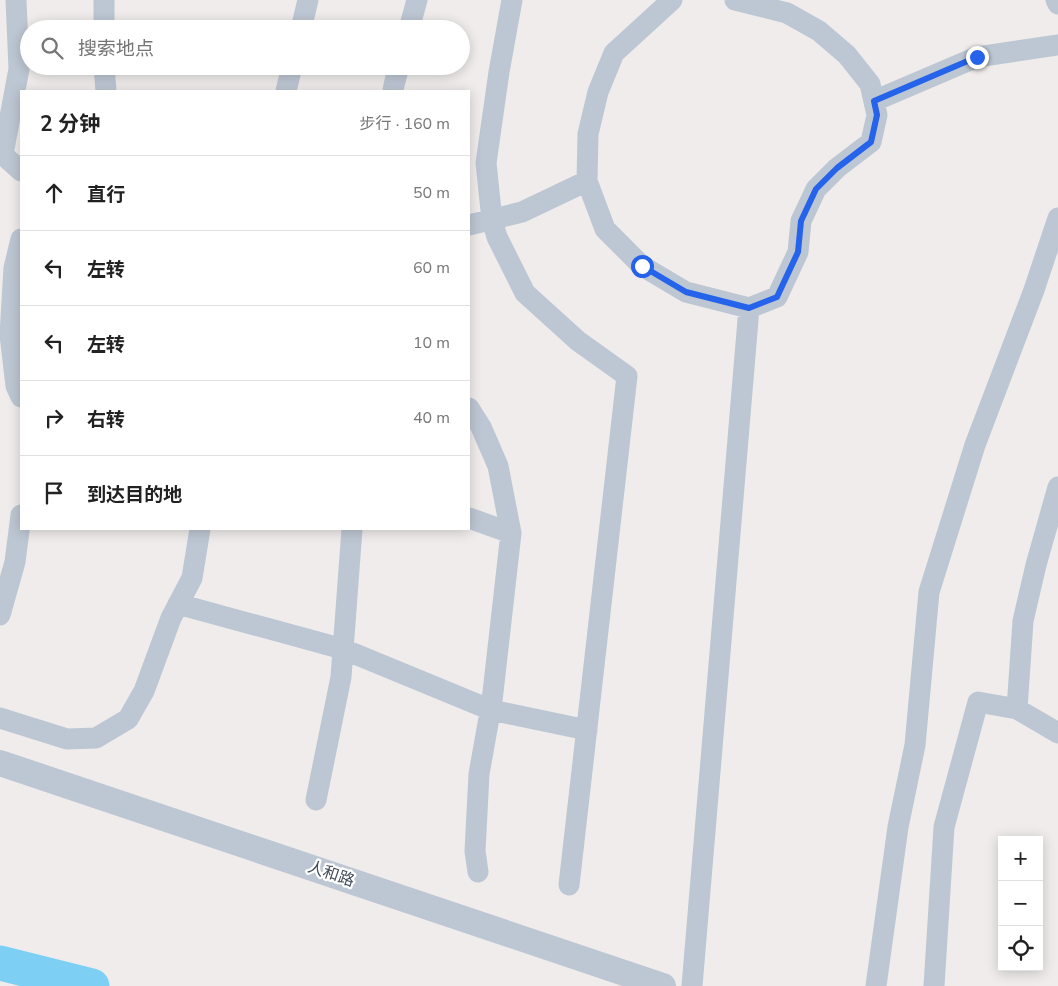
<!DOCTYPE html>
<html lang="zh">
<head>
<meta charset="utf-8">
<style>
	:root { --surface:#fff; --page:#f6f6f6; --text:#222; --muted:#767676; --line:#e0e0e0 }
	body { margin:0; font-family:"Nunito Sans","Noto Sans SC",sans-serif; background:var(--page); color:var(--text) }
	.controls { position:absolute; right:15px; bottom:15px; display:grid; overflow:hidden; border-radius:0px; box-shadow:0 2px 12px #0003 }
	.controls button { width:45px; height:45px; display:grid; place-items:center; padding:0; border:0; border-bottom:1px solid var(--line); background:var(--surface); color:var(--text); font:25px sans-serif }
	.stop { position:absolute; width:15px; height:15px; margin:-11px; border:4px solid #2563eb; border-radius:50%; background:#fff }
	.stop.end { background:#2563eb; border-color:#fff; box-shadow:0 1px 5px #0008 }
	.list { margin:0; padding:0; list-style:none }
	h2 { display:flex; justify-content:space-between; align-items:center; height:65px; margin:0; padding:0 20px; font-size:21px }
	h2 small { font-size:16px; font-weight:400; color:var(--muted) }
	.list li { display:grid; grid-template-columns:32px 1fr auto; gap:15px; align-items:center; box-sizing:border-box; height:75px; padding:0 20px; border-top:1px solid var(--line) }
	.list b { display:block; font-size:19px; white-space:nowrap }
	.list em { font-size:16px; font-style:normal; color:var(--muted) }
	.icon { flex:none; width:28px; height:28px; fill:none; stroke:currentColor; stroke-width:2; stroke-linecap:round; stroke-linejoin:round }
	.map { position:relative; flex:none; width:1058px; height:986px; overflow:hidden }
	.search { position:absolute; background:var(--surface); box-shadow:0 2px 12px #0003; left:20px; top:20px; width:450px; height:55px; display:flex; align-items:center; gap:12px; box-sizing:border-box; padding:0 18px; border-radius:28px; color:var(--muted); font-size:19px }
	.panel { position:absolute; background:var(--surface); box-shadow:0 2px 12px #0003; left:20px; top:90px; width:450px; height:440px; border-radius:0px }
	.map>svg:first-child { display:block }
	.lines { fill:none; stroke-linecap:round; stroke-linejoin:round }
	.river { stroke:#7dd0f3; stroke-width:35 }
	.minor { stroke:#bdc7d3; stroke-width:21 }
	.tertiary { stroke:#bdc7d3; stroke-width:26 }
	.route { stroke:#2563eb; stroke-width:6 }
	.labels { text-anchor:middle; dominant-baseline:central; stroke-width:4.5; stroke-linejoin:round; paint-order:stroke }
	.street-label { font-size:16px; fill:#434d5a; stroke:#fff }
</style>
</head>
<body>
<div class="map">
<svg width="1058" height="986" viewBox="0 0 1058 986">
	<rect width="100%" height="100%" fill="#efeceb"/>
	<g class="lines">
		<path class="river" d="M0 963 92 986"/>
		<path class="minor" d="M512 0 499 72 486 163 492 220 497 237 525 293 578 341 627 376 569 885
			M672 0 614 53 598 92 588 134 587 181 605 229 642 266 686 292 749 308 777 297 798 252 801 221 816 189 837 168 871 142 877 115 870 84 847 55 819 31 787 13 735 0
			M1056 0 1058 4
			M104 29V0
			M301 29 308 0
			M409 29 417 0
			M104 66 106 91
			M286 91 292 66
			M393 91 394 85 399 66
			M874 101 977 57 1058 45
			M0 152 21 171
			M3 154 19 69 16 0
			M469 225 522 212 587 181
			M21 239 14 268 10 335 16 386 21 397
			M469 408 481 427 498 466 511 533 492 701 479 774 475 851 478 872
			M469 518 511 533
			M178 604 343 649 491 710 587 730
			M0 615 15 562 21 515
			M1017 709 1058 733
			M0 718 67 739 96 738 128 719 144 691 171 618 192 578 200 529
			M316 800 341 677 352 529
			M692 986 749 308
			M876 986 898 827 915 745 929 592 975 445 1034 290 1058 218
			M934 986 944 827 978 702 1017 709 1023 621 1036 565 1058 487"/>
		<path class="tertiary" d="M0 763 663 986"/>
	</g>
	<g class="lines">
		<path class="route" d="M642 266 686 292 749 308 777 297 798 252 801 221 816 189 837 168 871 142 877 115 874 101 977 57"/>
	</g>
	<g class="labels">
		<g class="street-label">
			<text transform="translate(331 874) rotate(19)">人和路</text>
		</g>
	</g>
</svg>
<div class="controls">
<button>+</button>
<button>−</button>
<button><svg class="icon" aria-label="locate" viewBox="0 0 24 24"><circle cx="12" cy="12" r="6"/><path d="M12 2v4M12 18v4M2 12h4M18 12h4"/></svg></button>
</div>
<div class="stop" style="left:642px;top:266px"></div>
<div class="stop end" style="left:977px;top:57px"></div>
<div class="search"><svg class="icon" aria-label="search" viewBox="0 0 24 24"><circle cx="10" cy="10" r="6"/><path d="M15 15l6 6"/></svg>搜索地点</div>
<section class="panel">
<h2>2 分钟<small>步行 · 160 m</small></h2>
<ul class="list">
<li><svg class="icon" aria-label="ahead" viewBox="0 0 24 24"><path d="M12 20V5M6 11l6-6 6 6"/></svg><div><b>直行</b></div><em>50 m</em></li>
<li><svg class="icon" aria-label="left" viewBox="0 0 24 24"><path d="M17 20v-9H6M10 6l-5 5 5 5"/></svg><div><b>左转</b></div><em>60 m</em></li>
<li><svg class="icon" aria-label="left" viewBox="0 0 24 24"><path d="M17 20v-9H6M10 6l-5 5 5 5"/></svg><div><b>左转</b></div><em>10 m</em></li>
<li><svg class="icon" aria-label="right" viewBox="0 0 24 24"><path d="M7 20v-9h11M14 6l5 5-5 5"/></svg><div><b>右转</b></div><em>40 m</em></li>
<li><svg class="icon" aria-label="arrive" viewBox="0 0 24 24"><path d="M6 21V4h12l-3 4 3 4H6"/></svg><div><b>到达目的地</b></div></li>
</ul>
</section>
</div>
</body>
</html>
